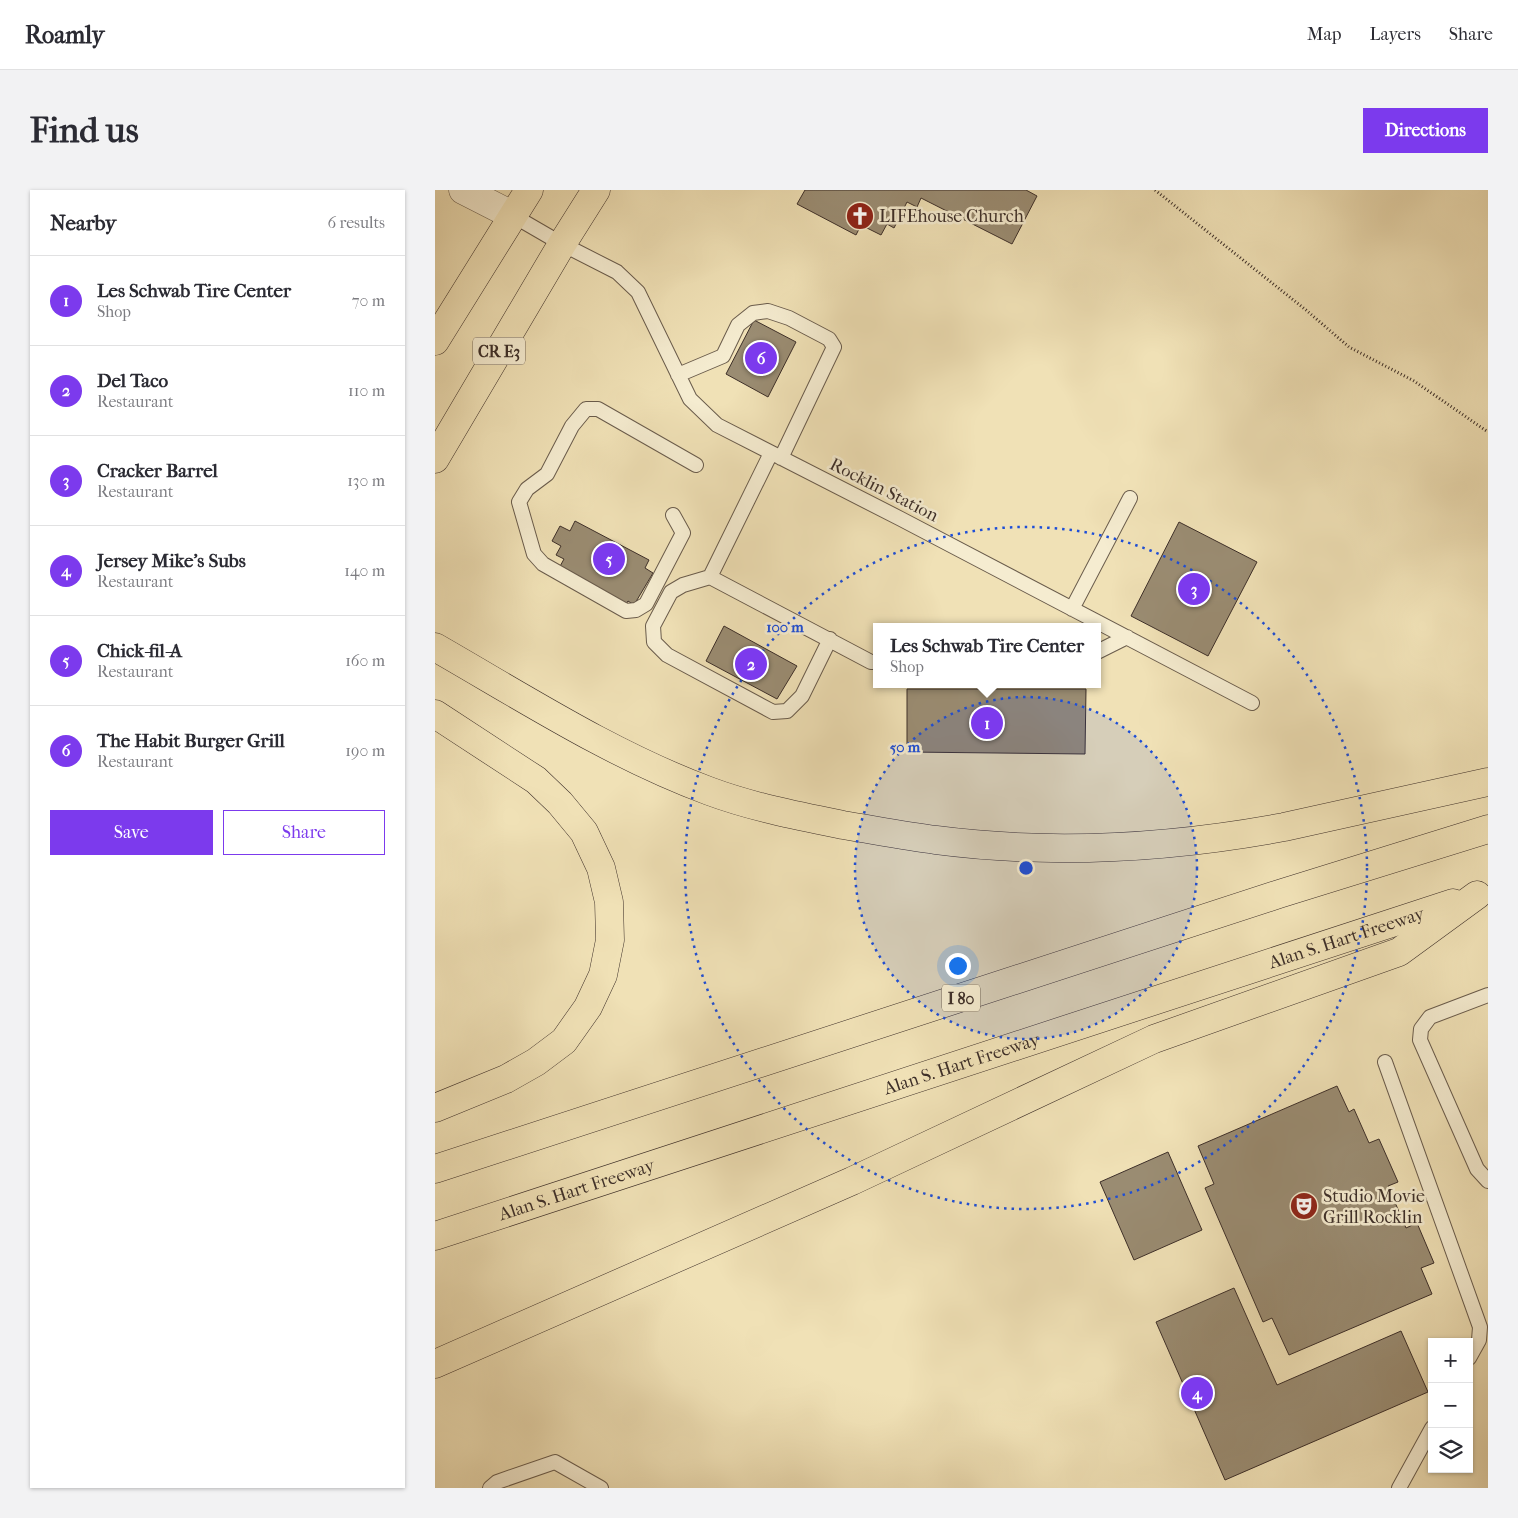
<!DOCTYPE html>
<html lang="en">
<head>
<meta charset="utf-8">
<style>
	:root { --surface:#fff; --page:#f2f2f3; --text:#2b2b33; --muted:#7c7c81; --line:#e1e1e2; --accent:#7c3aed }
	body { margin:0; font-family:"IM FELL French Canon",serif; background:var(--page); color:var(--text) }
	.controls { position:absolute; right:15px; bottom:15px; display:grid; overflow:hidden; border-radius:0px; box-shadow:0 1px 4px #0004 }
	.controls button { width:45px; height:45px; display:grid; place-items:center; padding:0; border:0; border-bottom:1px solid var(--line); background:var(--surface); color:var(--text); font:25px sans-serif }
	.you { position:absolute; left:522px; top:775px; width:18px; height:18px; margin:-12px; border:4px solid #fff; border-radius:50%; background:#1a73e8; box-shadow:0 0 0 8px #1a73e833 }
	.badge { display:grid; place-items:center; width:32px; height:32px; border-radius:50%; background:var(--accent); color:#fff; font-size:16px; font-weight:700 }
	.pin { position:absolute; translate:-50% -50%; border:2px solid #fff; box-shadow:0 1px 5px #0006 }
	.popup { position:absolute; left:438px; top:433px; width:228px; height:65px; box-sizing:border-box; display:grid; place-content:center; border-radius:0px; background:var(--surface); filter:drop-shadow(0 1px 4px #0005); font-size:16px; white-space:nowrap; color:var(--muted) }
	.popup b { font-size:19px; color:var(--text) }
	.popup::after { content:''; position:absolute; left:50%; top:100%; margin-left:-10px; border:10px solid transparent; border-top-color:var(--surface) }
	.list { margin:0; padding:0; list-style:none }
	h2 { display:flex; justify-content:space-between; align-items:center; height:65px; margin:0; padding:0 20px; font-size:21px }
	h2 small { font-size:16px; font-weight:400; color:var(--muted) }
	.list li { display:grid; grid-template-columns:32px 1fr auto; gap:15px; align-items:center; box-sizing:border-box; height:90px; padding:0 20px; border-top:1px solid var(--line) }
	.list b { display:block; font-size:19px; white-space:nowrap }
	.list p { margin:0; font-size:16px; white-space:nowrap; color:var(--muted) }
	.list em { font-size:16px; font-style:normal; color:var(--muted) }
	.actions { display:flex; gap:10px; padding:15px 20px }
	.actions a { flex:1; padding:11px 0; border:1px solid var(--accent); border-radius:0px; text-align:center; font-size:18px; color:var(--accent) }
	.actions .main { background:var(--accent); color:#fff }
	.icon { flex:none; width:28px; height:28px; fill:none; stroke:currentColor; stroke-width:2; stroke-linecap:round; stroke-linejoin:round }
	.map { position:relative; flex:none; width:1053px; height:1298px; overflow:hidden; border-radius:0px }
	header { display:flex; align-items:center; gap:30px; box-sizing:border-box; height:70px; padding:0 25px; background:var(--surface); border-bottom:1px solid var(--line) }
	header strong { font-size:24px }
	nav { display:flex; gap:28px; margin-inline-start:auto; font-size:18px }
	.intro { display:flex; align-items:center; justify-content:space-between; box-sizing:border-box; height:120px; padding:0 30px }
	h1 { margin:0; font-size:35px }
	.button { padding:12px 22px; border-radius:0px; background:var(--accent); color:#fff; font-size:18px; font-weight:700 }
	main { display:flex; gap:30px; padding:0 30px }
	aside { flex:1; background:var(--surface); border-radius:0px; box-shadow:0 1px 4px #0004 }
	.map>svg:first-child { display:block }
	.building { fill:#9a8c72; stroke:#3d2f29 }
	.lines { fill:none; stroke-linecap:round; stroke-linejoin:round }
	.service-casing { stroke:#6a5c4c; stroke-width:16 }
	.tertiary-casing { stroke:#6a5c4c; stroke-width:29 }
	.primary-casing { stroke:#3d2f29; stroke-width:29 }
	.motorway-casing { stroke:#3d2f29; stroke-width:29 }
	.path { stroke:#3d2f29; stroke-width:3; stroke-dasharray:1 2.5; stroke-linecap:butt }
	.service { stroke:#f5ecd0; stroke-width:14 }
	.tertiary { stroke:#f5ecd0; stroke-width:28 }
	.primary { stroke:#f0e1b6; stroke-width:28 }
	.motorway { stroke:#f0e1b6; stroke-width:28 }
	.ring { fill:none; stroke:#1d4ed8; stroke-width:2.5; stroke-dasharray:2.5 5 }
	.labels { text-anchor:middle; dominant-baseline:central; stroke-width:5; stroke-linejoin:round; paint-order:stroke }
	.shield { fill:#f5ecd0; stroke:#74685b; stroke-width:1 }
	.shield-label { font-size:16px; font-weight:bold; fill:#3d2f29 }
	.poi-label { font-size:18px; fill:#3d2f29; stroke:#f5ecd0; text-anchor:start }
	.street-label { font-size:18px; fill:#3d2f29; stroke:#f5ecd0 }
	.centre { fill:#1d4ed8; stroke:#f5ecd0; stroke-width:2.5 }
	.ring-label { font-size:15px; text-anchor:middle; font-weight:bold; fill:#1d4ed8; stroke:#f5ecd0; stroke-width:5; stroke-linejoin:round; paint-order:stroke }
</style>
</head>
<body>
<header>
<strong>Roamly</strong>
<nav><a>Map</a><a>Layers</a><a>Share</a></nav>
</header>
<div class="intro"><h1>Find us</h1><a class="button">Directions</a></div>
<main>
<aside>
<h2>Nearby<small>6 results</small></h2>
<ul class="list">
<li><span class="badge">1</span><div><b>Les Schwab Tire Center</b><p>Shop</p></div><em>70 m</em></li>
<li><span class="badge">2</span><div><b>Del Taco</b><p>Restaurant</p></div><em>110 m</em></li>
<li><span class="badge">3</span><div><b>Cracker Barrel</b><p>Restaurant</p></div><em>130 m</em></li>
<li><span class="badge">4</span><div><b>Jersey Mike's Subs</b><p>Restaurant</p></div><em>140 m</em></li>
<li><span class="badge">5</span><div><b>Chick-fil-A</b><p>Restaurant</p></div><em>160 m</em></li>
<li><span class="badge">6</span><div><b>The Habit Burger Grill</b><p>Restaurant</p></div><em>190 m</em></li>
</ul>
<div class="actions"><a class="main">Save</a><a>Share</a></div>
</aside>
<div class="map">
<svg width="1053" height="1298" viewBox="0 0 1053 1298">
	<rect width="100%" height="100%" fill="#f0e1b6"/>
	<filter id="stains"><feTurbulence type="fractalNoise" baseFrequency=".004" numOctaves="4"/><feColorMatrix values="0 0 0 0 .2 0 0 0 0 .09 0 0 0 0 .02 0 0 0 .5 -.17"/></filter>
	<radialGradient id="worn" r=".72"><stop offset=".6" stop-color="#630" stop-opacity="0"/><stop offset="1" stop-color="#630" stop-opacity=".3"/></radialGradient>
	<path class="building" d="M370 0H591L602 6 577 54 486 8 482 17 472 12 459 38 452 34 446 45 426 35 421 45 362 14Z
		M319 130 361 152 333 207 291 184Z
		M140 331 214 370 210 378 218 383 199 415 193 411 190 416 123 380 129 369 121 365 126 356 117 351 125 336 135 341Z
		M744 332 822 372 773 466 696 426Z
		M289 436 362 476 342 509 271 471Z
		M472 499H651L650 564 472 562Z
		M902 896 914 922 919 919 934 953 944 949 963 992 953 996 971 1038 982 1033 999 1073 986 1078 997 1104 854 1165 837 1128 828 1132 770 998 779 994 763 956Z
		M733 962 767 1040 699 1070 665 992Z
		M799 1098 842 1195 966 1141 993 1202 790 1290 721 1132Z"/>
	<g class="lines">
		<defs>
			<path id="service" d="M77 25 127 54 182 82 203 102 255 209 282 235 466 329 817 513
				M243 185 288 166 303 135 318 123 333 121 354 128 394 149 399 157 346 268
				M336 263 275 387 436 472H442
				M238 325 248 343 211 414 201 420 191 421 108 374 99 364 84 312 92 299 112 284 137 236 151 219H163L261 275
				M275 387 248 395 236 402 218 436 219 452 232 465 338 522 352 521 367 506 395 449
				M637 419 695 308
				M662 462 692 447
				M1053 805 995 827 986 839 985 850 1042 979 1053 991
				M950 872 1045 1137 1044 1150 1034 1168
				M55 1298 62 1292 120 1272 166 1298
				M964 1298 997 1238"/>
			<path id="tertiary" d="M28 0 77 25"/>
			<path id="primary" d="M0 151 94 0
				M0 269 127 54 161 0"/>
			<g id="motorway">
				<path d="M0 457C89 508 177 565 274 601 317 617 363 626 408 635 439 640 470 646 501 650 616 665 736 658 849 637L1053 592"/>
				<path d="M0 524 101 590 125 613 149 642 166 678 174 712 175 750 168 785 153 817 129 851 101 872 71 889 0 918"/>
				<path d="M0 979 844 704 1053 639"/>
				<path id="s1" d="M0 1046 1018 713"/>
				<path d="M0 1174 417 991 719 849 964 762 1042 705"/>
			</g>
		</defs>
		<use href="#service" class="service-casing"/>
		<use href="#tertiary" class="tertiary-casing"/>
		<use href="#primary" class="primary-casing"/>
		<use href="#motorway" class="motorway-casing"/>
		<path class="path" d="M720 0 871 120 914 157 979 191 1053 242"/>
		<use href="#service" class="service"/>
		<use href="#tertiary" class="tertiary"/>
		<use href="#primary" class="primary"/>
		<use href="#motorway" class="motorway"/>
	</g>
	<circle cx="591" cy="678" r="171" fill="#1d4ed8" fill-opacity=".12"/>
	<g class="ring">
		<circle cx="591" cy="678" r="171"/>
		<circle cx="591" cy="678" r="341"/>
	</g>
	<defs>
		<symbol id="church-disc" viewBox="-11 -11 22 22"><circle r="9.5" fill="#8f2418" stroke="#f5ecd0"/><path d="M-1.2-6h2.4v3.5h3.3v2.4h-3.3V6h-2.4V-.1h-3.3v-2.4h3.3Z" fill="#fff"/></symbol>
		<symbol id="theatre-disc" viewBox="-11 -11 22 22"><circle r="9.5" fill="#8f2418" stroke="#f5ecd0"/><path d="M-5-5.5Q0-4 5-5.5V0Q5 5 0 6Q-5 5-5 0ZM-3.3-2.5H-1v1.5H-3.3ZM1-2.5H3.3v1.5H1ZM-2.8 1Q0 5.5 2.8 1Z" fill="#fff"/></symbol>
	</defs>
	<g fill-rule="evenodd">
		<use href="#church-disc" x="409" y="10" width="32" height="32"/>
		<use href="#theatre-disc" x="853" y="1000" width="32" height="32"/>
	</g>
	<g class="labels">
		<g class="shield">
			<rect x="38" y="147.5" width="52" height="27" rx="4"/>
			<rect x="507" y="794.5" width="38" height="27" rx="4"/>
		</g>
		<g class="shield-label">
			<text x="64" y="161">CR E3</text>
			<text x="526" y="808">I 80</text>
		</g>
		<g class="poi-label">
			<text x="444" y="26">LIFEhouse Church</text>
			<text x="888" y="1006">Studio Movie<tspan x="888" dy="21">Grill Rocklin</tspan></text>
		</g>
		<g class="street-label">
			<text transform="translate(449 300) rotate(27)">Rocklin Station</text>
			<text stroke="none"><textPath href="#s1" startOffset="959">Alan S. Hart Freeway</textPath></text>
			<text stroke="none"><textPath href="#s1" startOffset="554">Alan S. Hart Freeway</textPath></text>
			<text stroke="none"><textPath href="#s1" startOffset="149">Alan S. Hart Freeway</textPath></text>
		</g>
	</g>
	<circle cx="591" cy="678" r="8" class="centre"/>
	<g class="ring-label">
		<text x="350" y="442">100 m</text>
		<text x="470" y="562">50 m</text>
	</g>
	<rect width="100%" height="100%" filter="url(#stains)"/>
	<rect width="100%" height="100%" fill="url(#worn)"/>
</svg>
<div class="controls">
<button>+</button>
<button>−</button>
<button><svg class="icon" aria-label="layers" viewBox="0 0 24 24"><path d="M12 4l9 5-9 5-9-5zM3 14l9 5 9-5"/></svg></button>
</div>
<div class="you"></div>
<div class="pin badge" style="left:552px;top:533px">1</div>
<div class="popup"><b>Les Schwab Tire Center</b>Shop</div>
<div class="pin badge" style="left:316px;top:474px">2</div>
<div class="pin badge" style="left:759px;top:399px">3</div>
<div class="pin badge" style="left:762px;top:1203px">4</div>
<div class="pin badge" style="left:174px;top:369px">5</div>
<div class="pin badge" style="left:326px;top:168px">6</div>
</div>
</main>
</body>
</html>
